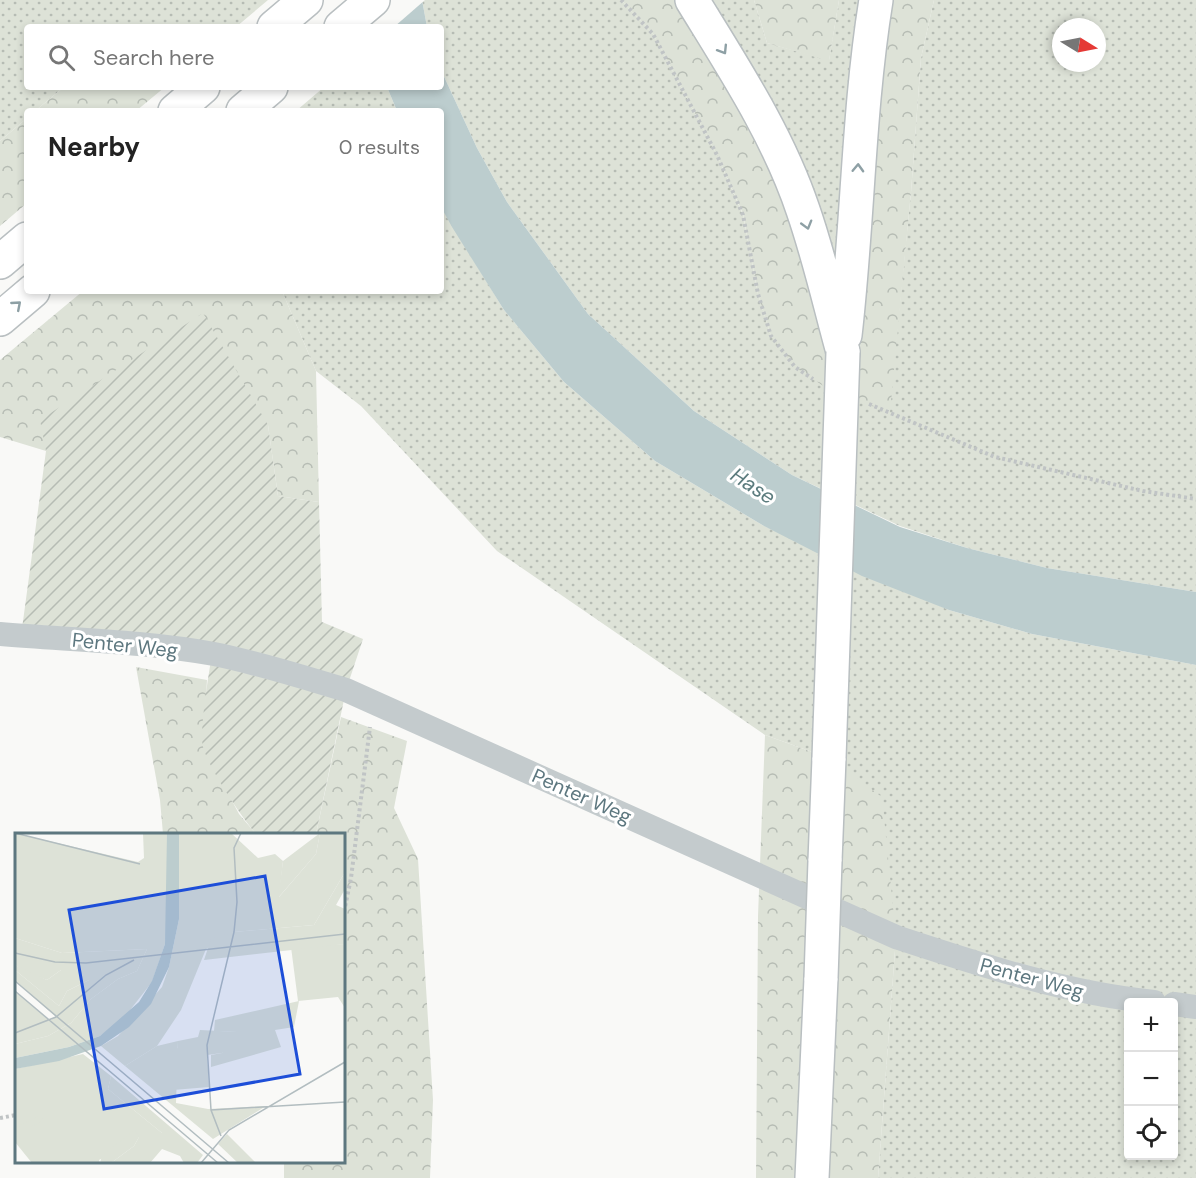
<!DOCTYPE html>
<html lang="en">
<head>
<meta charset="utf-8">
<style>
	:root { --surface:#fff; --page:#f6f6f6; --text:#222; --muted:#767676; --line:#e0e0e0 }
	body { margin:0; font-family:"DM Sans",sans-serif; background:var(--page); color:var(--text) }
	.controls { position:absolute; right:18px; bottom:18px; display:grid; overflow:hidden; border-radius:6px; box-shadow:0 3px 9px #0003 }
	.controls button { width:54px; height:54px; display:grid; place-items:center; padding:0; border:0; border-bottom:2px solid var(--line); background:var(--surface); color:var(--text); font:30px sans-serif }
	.compass { position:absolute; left:1052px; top:18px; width:54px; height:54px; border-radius:50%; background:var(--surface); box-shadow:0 3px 9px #0003; rotate:100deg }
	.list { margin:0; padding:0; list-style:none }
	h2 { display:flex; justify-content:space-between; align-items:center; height:78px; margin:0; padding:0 24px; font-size:26px }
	h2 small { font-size:20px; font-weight:400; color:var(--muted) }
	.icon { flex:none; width:33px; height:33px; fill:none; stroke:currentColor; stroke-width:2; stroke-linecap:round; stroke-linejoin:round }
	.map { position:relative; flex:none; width:1196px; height:1178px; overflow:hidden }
	.search { position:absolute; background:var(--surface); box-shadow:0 3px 9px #0003; left:24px; top:24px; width:420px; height:66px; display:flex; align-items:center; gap:15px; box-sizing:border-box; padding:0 21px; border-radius:6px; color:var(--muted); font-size:22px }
	.panel { position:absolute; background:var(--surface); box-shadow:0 3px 9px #0003; left:24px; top:108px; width:420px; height:186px; border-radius:6px }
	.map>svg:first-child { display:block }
	.grass { fill:url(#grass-dots); fill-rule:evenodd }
	.forest { fill:url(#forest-crowns) }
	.garden { fill:url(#garden-furrows) }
	.water { fill:#bccdce }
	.pier { fill:#f9f9f7 }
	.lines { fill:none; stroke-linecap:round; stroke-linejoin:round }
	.highway-casing { stroke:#b9bfc1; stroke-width:36 }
	.path { stroke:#c0c4c5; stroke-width:4; stroke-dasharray:3 3; stroke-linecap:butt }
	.street { stroke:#c4cbcd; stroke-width:24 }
	.highway { stroke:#fff; stroke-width:33 }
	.highway-bridge-casing { stroke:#b9bfc1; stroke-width:36; stroke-linecap:butt }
	.highway-bridge { stroke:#fff; stroke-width:33 }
	.oneway { stroke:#8ea0a5 }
	.labels { text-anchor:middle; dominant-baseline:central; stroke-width:6; stroke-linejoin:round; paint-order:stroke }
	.street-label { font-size:20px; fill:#5d777f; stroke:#fff }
	.water-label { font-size:21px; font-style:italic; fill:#5c7c7e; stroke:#fff }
	.inset-road { fill:none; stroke:#b2bdc0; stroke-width:1.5 }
	.view { fill:#1d4ed8; fill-opacity:0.15; stroke:#1d4ed8; stroke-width:3 }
	.inset-edge { fill:none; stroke:#5d777f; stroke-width:3 }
</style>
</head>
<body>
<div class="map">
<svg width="1196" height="1178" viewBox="0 0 1196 1178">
	<defs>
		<pattern id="grass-dots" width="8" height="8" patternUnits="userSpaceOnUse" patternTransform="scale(1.5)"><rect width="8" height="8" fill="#dde2d7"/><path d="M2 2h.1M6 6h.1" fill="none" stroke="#b6bcb4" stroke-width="1.8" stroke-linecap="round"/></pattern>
		<pattern id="forest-crowns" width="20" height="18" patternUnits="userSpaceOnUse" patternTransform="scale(1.5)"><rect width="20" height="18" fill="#dde2d7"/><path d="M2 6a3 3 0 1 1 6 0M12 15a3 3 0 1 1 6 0" fill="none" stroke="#b6bcb4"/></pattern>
		<pattern id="garden-furrows" width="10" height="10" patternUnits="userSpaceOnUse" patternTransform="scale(1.5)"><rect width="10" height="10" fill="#dde2d7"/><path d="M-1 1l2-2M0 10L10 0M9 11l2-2" fill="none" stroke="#b6bcb4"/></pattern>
	</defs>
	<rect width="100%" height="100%" fill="#f9f9f7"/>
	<path class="grass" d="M0 0H268L236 27H27V87H64L35 111H27V118L0 141Z
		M422 0H621L653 34 717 155 743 215 758 294 771 336 889 412 911 192 921 58 934 0H1196V592L1047 568 967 548 900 526 792 475 694 411 588 314 507 202 477 148 441 70V27H427ZM1061 27H1097V63H1061Z
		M692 0H754L767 43 829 60 839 0H876L843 352Z
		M324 87H387L397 111H296Z
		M441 207 504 310 564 382 655 461 764 526 949 610 1032 634 1196 665V1178H878L896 937 829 758 765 735 497 551 361 406 316 371 282 291H441ZM1128 1002H1174V1156H1128Z"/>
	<path class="forest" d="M621 0H692L744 84 842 349 876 0H934L921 58 911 192 890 412 828 389 795 367 771 336 758 294 743 214 717 155 653 34Z
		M754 0H839L829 61 767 43Z
		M64 87H165L136 111H35Z
		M27 118V203L0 226V141Z
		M83 291H282L316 371 319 502 278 496 268 425 46 451 0 437V360Z
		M136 667 207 680 203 746 239 814 256 834H163L160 800Z
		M341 717 407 741 394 808 418 859 433 1100 430 1178H284V1162H344V834H316Z
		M765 735 829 758 882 797 896 937 878 1178H756L758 916Z"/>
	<path class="garden" d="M203 313 268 425 278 496 319 502 322 622 363 639 346 690 316 834H256C241 816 209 769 203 747 199 732 209 672 212 654L21 636 46 451 40 420Z"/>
	<path class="water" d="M422 0 427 27H367Z
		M441 70 477 148 507 202 588 314 694 411 792 475 900 527 967 548 1047 568 1196 592V665L1032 634 949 610 862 576 764 526 655 461 564 382 504 310 452 227 441 207V111H397L387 87H441Z"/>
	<path class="pier" d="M357 0H425L394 27H364Z"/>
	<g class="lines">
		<defs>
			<path id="highway" d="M692 0C733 67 778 135 803 210 819 256 830 305 843 352
				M274 27 306 0
				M341 27 373 0
				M175 111 203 87
				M243 111 271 87
				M0 262 27 239
				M0 319 33 291
				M845 335C858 223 858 111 876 0
				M825 861 829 758
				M812 1178 821 978"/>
		</defs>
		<use href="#highway" class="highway-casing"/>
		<path class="path" d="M621 0 653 34 717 155 743 215 758 294 771 336 795 367 813 379
			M869 404 995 457 1143 491 1196 499
			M344 912 351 878 370 727
			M0 1118 16 1115"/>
		<path class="street" d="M0 634C71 640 143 641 214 654 259 663 302 677 346 690L896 937C981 965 1065 993 1154 1002
			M1174 1004 1196 1007"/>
		<use href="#highway" class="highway"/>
		<defs>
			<path id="highway-bridge" d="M829 758 843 352
				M821 978 825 861"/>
		</defs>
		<use href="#highway-bridge" class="highway-bridge-casing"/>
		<use href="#highway-bridge" class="highway-bridge"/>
	</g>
	<defs><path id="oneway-chevron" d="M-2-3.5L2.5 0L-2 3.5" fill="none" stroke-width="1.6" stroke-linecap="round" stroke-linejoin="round" transform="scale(1.5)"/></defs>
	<g class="oneway">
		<use href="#oneway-chevron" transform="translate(723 50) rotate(58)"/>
		<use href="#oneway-chevron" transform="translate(858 168) rotate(-88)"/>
		<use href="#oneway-chevron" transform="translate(807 225) rotate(74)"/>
		<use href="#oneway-chevron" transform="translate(17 305) rotate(-41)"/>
	</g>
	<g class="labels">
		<g class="street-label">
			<text transform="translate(125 645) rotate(6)">Penter Weg</text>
			<text transform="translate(582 796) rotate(24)">Penter Weg</text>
			<text transform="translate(1032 978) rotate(15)">Penter Weg</text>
		</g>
		<g class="water-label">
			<text transform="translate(753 486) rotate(33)">Hase</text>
		</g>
	</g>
	<g transform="translate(15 833)">
		<rect width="330" height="330" fill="#f9f9f7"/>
		<path d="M0 0 123 29 129 25 128 0H152L153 85 150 111 137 149 108 186 85 203 54 214 0 225V211L33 203 56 190 76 166 103 146 122 138 132 116 47 120 0 105ZM164 0H216L243 25 260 21 268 28 264 64 301 21 305 0H330V39L299 92 219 99 191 116 166 177 142 213 110 233 86 213 103 203 147 154 154 134 164 86ZM330 111V175L323 164 283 168 276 114ZM0 120 123 126 41 184 0 148V137L44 173 52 158 74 147 46 137 32 147 13 140 0 132ZM68 221 96 243 93 256 147 300V316L135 330H96L119 313 124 304 84 327 85 330H17L0 309V236Z" fill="#dde2d7"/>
		<path d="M305 0 301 21 263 65 268 28ZM330 39V56L321 72 330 76V111L189 127 196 106 219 99 299 92ZM0 105 47 120 132 116 122 138 103 146 76 166 56 190 33 203 0 211V158L35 188 81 150 121 126 71 130 0 120ZM0 132 32 147 46 137 75 136 74 147 52 158 44 173 0 137ZM284 168 279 194 260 197 266 214 196 234V222L207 220 222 199 199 198 200 187ZM163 208 161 270 193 276 251 273 198 306 110 233 142 213ZM96 243 188 322 182 330H169L165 323 147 316V300L93 256ZM24 283 28 285 24 290 0 301 5 292ZM120 297 124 304 119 313 96 330H85L87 322ZM212 301 241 330H223L203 311Z" fill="#dde2d7"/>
		<path d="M185 197 223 199V206L207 220 192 222 194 254 158 257 135 233 163 215V208L183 204Z" fill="#dde2d7"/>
		<path d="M152 0H164V86L154 134 136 171 114 194 86 213 44 228 0 236V225L54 214 85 203 124 169 137 148 150 111Z" fill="#bccdce"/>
		<path class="inset-road" d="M0 0 125 31M0 120 40 129 71 130 330 101M0 148 214 330M0 158 203 330M0 200 41 184 91 142 119 127M196 277 330 269M206 303 196 277 192 212 219 99 222 69 219 15 226 0M186 330 214 297 330 229"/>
		<path class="view" d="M250 43 285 241 89 276 54 77Z"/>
		<rect width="330" height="330" class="inset-edge"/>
	</g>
</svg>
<div class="controls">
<button>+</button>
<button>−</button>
<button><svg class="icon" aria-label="locate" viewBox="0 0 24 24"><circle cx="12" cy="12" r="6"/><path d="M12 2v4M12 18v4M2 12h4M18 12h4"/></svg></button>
</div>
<svg class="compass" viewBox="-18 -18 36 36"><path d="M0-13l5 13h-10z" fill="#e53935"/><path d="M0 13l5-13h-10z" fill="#767676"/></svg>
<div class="search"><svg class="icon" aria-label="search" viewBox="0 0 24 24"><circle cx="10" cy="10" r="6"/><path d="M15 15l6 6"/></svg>Search here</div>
<section class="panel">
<h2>Nearby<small>0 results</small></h2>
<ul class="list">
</ul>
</section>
</div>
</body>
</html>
